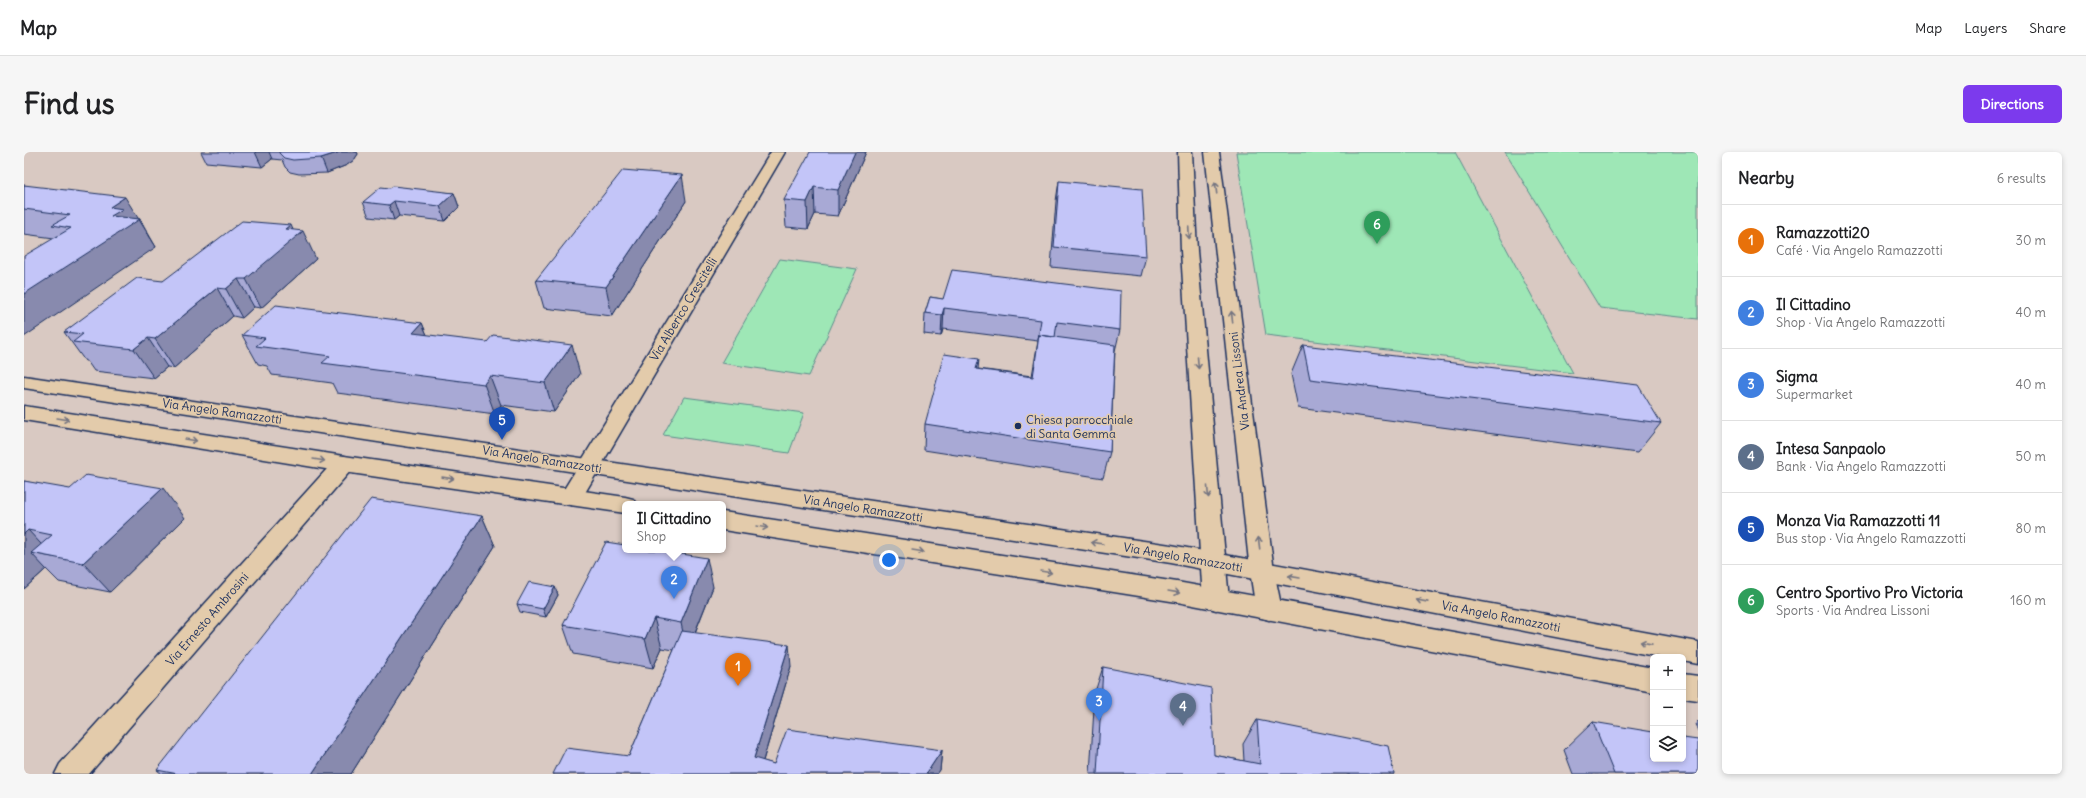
<!DOCTYPE html>
<html lang="en">
<head>
<meta charset="utf-8">
<style>
	:root { --surface:#fff; --page:#f6f6f6; --text:#202124; --muted:#757577; --line:#e0e0e0; --accent:#7c3aed }
	body { margin:0; font-family:Delius,sans-serif; background:var(--page); color:var(--text) }
	.controls { position:absolute; right:12px; bottom:12px; display:grid; overflow:hidden; border-radius:6px; box-shadow:0 2px 6px #0003 }
	.controls button { width:36px; height:36px; display:grid; place-items:center; padding:0; border:0; border-bottom:1px solid var(--line); background:var(--surface); color:var(--text); font:20px sans-serif }
	.you { position:absolute; left:865px; top:408px; width:14px; height:14px; margin:-10px; border:3px solid #fff; border-radius:50%; background:#1a73e8; box-shadow:0 0 0 6px #1a73e833 }
	.badge { display:grid; place-items:center; width:26px; height:26px; border-radius:50%; background:var(--accent); color:#fff; font-size:13px; font-weight:700 }
	.pin { position:absolute; translate:-50% -33px; filter:drop-shadow(0 1px 2px #0008) }
	.pin::after { content:''; position:absolute; top:21px; width:14px; height:12px; background:inherit; clip-path:polygon(0 0,100% 0,50% 100%) }
	.popup { position:absolute; left:598px; top:349px; width:104px; height:52px; box-sizing:border-box; display:grid; place-content:center; border-radius:6px; background:var(--surface); filter:drop-shadow(0 1px 3px #0005); font-size:13px; white-space:nowrap; color:var(--muted) }
	.popup b { font-size:15px; color:var(--text) }
	.popup::after { content:''; position:absolute; left:50%; top:100%; margin-left:-8px; border:8px solid transparent; border-top-color:var(--surface) }
	.list { margin:0; padding:0; list-style:none }
	h2 { display:flex; justify-content:space-between; align-items:center; height:52px; margin:0; padding:0 16px; font-size:17px }
	h2 small { font-size:13px; font-weight:400; color:var(--muted) }
	.list li { display:grid; grid-template-columns:26px 1fr auto; gap:12px; align-items:center; box-sizing:border-box; height:72px; padding:0 16px; border-top:1px solid var(--line) }
	.list b { display:block; font-size:15px; white-space:nowrap }
	.list p { margin:0; font-size:13px; white-space:nowrap; color:var(--muted) }
	.list em { font-size:13px; font-style:normal; color:var(--muted) }
	.icon { flex:none; width:22px; height:22px; fill:none; stroke:currentColor; stroke-width:2; stroke-linecap:round; stroke-linejoin:round }
	.map { position:relative; flex:none; width:1674px; height:622px; overflow:hidden; border-radius:6px }
	header { display:flex; align-items:center; gap:24px; box-sizing:border-box; height:56px; padding:0 20px; background:var(--surface); border-bottom:1px solid var(--line) }
	header strong { font-size:19px }
	nav { display:flex; gap:22px; margin-inline-start:auto; font-size:14px }
	.intro { display:flex; align-items:center; justify-content:space-between; box-sizing:border-box; height:96px; padding:0 24px }
	h1 { margin:0; font-size:28px }
	.button { padding:10px 18px; border-radius:6px; background:var(--accent); color:#fff; font-size:14px; font-weight:700 }
	main { display:flex; gap:24px; padding:0 24px }
	aside { flex:1; background:var(--surface); border-radius:6px; box-shadow:0 2px 6px #0003 }
	.map>svg:first-child { display:block }
	.green { fill:#9ee7b6; stroke:#5c8b8a }
	.lines { fill:none; stroke-linecap:round; stroke-linejoin:round }
	.street-casing { stroke:#1b2f5e; stroke-width:3 }
	.secondary-casing { stroke:#1b2f5e; stroke-width:3 }
	.street { fill:#e3cbab; fill-rule:evenodd }
	.secondary { fill:#e3cbab; fill-rule:evenodd }
	.wall { fill:#a8a9d5; stroke:#1b2f5e }
	.shaded-wall { fill:#888aae; stroke:#1b2f5e }
	.building { fill:#c3c5f8; stroke:#1b2f5e }
	.oneway { stroke:#757581 }
	.poi-dot { fill:#1b2f5e; stroke:#e3cbab; stroke-width:1.5 }
	.labels { text-anchor:middle; dominant-baseline:central; stroke-width:3; stroke-linejoin:round; paint-order:stroke }
	.street-label { font-size:12px; fill:#1b2f5e; stroke:#e3cbab }
	.poi-label { font-size:12px; fill:#1b2f5e; stroke:#e3cbab; text-anchor:start }
</style>
</head>
<body>
<header>
<strong>Map</strong>
<nav><a>Map</a><a>Layers</a><a>Share</a></nav>
</header>
<div class="intro"><h1>Find us</h1><a class="button">Directions</a></div>
<main>
<div class="map">
<svg width="1674" height="622" viewBox="0 0 1674 622">
	<rect width="100%" height="100%" fill="#d9c9c2"/>
	<filter id="ink" filterUnits="userSpaceOnUse"><feTurbulence type="fractalNoise" baseFrequency=".025" numOctaves="2"/><feDisplacementMap in="SourceGraphic" scale="8" xChannelSelector="R" yChannelSelector="G"/><feConvolveMatrix kernelMatrix="1 2 1 2 8 2 1 2 1" color-interpolation-filters="sRGB"/></filter>
	<g filter="url(#ink)">
		<path class="green" d="M1212 0H1431L1549 221 1242 183Z
			M1481 0H1674V167L1576 156Z
			M756 107 833 117 785 224 697 211Z
			M660 245 780 261 765 301 639 283Z"/>
		<g class="lines">
			<defs>
				<path id="street" d="M747 0H761L555 351 547 353 539 351 536 345 539 339Z
					M1154 0H1168L1173 99 1205 448 1201 455 1192 458 1183 455 1179 448 1157 99Z
					M1181 0H1195L1250 419 1258 458 1254 465 1245 468 1236 465 1232 458 1226 419Z
					M320 304 328 307 331 312 328 317 65 622H31L36 612 312 307Z"/>
				<path id="secondary" d="M0 224 1147 393 1674 490V512L1659 509V505H1636L1147 411 0 236Z
					M0 254 320 304 601 345 609 347 612 352H601V361L320 320 0 268Z
					M699 360 1153 430 1629 516V540L1153 450 699 378Z
					M1659 522 1674 524V548L1659 546Z"/>
			</defs>
			<use href="#street" class="street-casing"/>
			<use href="#secondary" class="secondary-casing"/>
			<use href="#street" class="street"/>
			<use href="#secondary" class="secondary"/>
		</g>
		<path class="wall" d="M177 0H333L334 2 330 8 323 13 303 21 275 22 266 20 261 15 258 8 248 7 238 15 182 10Z
			M842 0 814 64 791 62 784 77 762 75 760 48Z
			M1035 29 1122 104 1117 124 1027 115 1032 49Z
			M0 33 116 67 132 95 30 86 0 82Z
			M366 36 430 41 435 55 421 69 375 64 370 68 345 65 339 50Z
			M662 49 588 164 520 156 512 128Z
			M269 78 292 107 237 156 230 155 218 166 209 164 150 216 143 215 130 226 70 219 63 209H61L40 180 139 129Z
			M906 145 1096 178 1091 199 1086 300 1079 326 900 298 901 272 955 207 954 217 1008 224 1014 189 919 177 917 184 900 182 901 161Z
			M398 171 403 183 556 222 530 260 477 253 471 262 313 241 308 231 248 223 243 214 234 212 218 183Z
			M1279 193 1637 271 1613 301 1274 256 1267 222Z
			M0 329 161 366 86 440 35 430 22 417 0 437Z
			M458 364 471 394 327 622H138L133 618Z
			M531 435 534 443 522 465 496 460 493 452Z
			M689 435 671 481 767 514 739 609 750 612 918 598 916 618 913 622H529L605 604 650 498 638 496 629 516 549 502 539 473Z
			M1079 515 1190 603 1220 609 1219 592 1233 568 1370 622H1066L1071 540Z
			M1674 569V579L1671 572Z
			M1569 570 1674 622H1549L1540 598Z"/>
		<path class="shaded-wall" d="M231 0H245L248 7 238 15Z
			M316 0H333L334 2 330 8 323 13 303 21 297 6Z
			M831 0H842L814 64V38Z
			M658 23 662 49 588 164 582 135Z
			M790 35 791 62 784 77 783 50Z
			M430 41 435 55 421 69 416 54Z
			M101 45 132 95 0 185V142L87 64 86 55Z
			M370 49 375 64 370 68 365 53Z
			M267 73 272 85 279 79 292 107 237 156 222 127 262 77Z
			M214 127 230 155 218 166 202 137Z
			M193 136 209 164 150 216 131 187Z
			M920 156 919 177 917 184 918 163Z
			M398 171 410 200 389 181Z
			M124 186 143 215 130 226 110 197Z
			M548 193 556 222 530 260 521 231Z
			M466 224 477 253 471 262 460 232Z
			M139 336 161 366 86 440 59 411Z
			M458 364 471 394 327 622H288Z
			M4 378 29 405 7 401 22 417 0 437V382Z
			M683 406 689 435 663 500 657 471Z
			M531 435 534 443 522 465 519 457Z
			M630 466 638 496 629 516 621 487Z
			M765 493 767 514 735 622 730 606Z
			M918 598 916 618 913 622H902Z"/>
		<path class="building" d="M255 0H316L297 6 269 8 260 6 255 1Z
			M786 0H831L814 38 790 35 783 50 760 48Z
			M599 18 658 23 582 135 512 128Z
			M1035 29 1118 37 1122 104 1030 95Z
			M0 33 101 45 86 55 99 57 87 64 116 67 0 142V104L47 76 28 73 46 63 0 57Z
			M369 34 430 41 416 54 370 49 365 53 339 50 357 35 366 36Z
			M218 69 267 73 262 77 279 79 222 127H214L202 137 193 136 131 187 124 186 110 197 49 190 59 182 40 180 113 126 139 129Z
			M928 118 1097 139 1096 178 1033 170 1031 185 1015 183 1014 187 1017 168 920 156 918 163 901 161 906 145 919 147Z
			M252 153 398 171 389 181 463 190 469 183 548 193 521 231 466 224 460 232 298 211 306 204 232 194 241 186 218 183Z
			M1015 183 1091 193 1086 300 901 272 920 202 955 207 952 217 1009 225Z
			M1279 193 1614 233 1637 271 1286 227Z
			M62 323 139 336 59 411 7 401 28 383 4 378 0 382V329L46 337Z
			M347 347 458 364 288 622H154L133 618Z
			M582 390 601 393V398H633L683 406 657 471 630 466 621 487 539 473Z
			M505 430 531 435 519 457 493 452Z
			M658 479 765 493 730 606 750 612 763 577 918 598 902 622H529L542 596 605 604Z
			M1079 515 1187 536 1190 603 1236 612 1233 568 1364 594 1370 622H1073Z
			M1569 570 1629 580V607H1659V586L1674 588V622H1590Z"/>
		<defs><path id="oneway-shaft" d="M-6 0H5M1.5-3L5.5 0L1.5 3" fill="none" stroke-width="1.6" stroke-linecap="round" stroke-linejoin="round"/></defs>
		<g class="oneway">
			<use href="#oneway-shaft" transform="translate(1192 36) rotate(-97)"/>
			<use href="#oneway-shaft" transform="translate(1165 81) rotate(87)"/>
			<use href="#oneway-shaft" transform="translate(1208 165) rotate(-97)"/>
			<use href="#oneway-shaft" transform="translate(1174 211) rotate(85)"/>
			<use href="#oneway-shaft" transform="translate(39 267) rotate(9)"/>
			<use href="#oneway-shaft" transform="translate(167 288) rotate(9)"/>
			<use href="#oneway-shaft" transform="translate(295 308) rotate(9)"/>
			<use href="#oneway-shaft" transform="translate(424 326) rotate(8)"/>
			<use href="#oneway-shaft" transform="translate(1184 340) rotate(85)"/>
			<use href="#oneway-shaft" transform="translate(738 375) rotate(9)"/>
			<use href="#oneway-shaft" transform="translate(1073 391) rotate(-171)"/>
			<use href="#oneway-shaft" transform="translate(1235 391) rotate(-97)"/>
			<use href="#oneway-shaft" transform="translate(894 399) rotate(9)"/>
			<use href="#oneway-shaft" transform="translate(1022 420) rotate(9)"/>
			<use href="#oneway-shaft" transform="translate(1270 425) rotate(-170)"/>
			<use href="#oneway-shaft" transform="translate(1150 440) rotate(10)"/>
			<use href="#oneway-shaft" transform="translate(1398 449) rotate(-169)"/>
			<use href="#oneway-shaft" transform="translate(1622 491) rotate(-169)"/>
		</g>
	</g>
	<circle class="poi-dot" cx="994" cy="274" r="4"/>
	<g class="labels">
		<g class="street-label">
			<text transform="translate(659 157) rotate(-59)">Via Alberico Crescitelli</text>
			<text transform="translate(1215 229) rotate(-97)">Via Andrea Lissoni</text>
			<text transform="translate(198 259) rotate(8)">Via Angelo Ramazzotti</text>
			<text transform="translate(518 307) rotate(9)">Via Angelo Ramazzotti</text>
			<text transform="translate(839 356) rotate(9)">Via Angelo Ramazzotti</text>
			<text transform="translate(1159 405) rotate(10)">Via Angelo Ramazzotti</text>
			<text transform="translate(1477 464) rotate(11)">Via Angelo Ramazzotti</text>
			<text transform="translate(183 467) rotate(-49)">Via Ernesto Ambrosini</text>
		</g>
		<g class="poi-label">
			<text x="1002" y="267">Chiesa parrocchiale<tspan x="1002" dy="14">di Santa Gemma</tspan></text>
		</g>
	</g>
</svg>
<div class="controls">
<button>+</button>
<button>−</button>
<button><svg class="icon" aria-label="layers" viewBox="0 0 24 24"><path d="M12 4l9 5-9 5-9-5zM3 14l9 5 9-5"/></svg></button>
</div>
<div class="you"></div>
<div class="pin badge" style="left:714px;top:534px;background:#e8710a">1</div>
<div class="pin badge" style="left:650px;top:447px;background:#3f7fe0">2</div>
<div class="popup"><b>Il Cittadino</b>Shop</div>
<div class="pin badge" style="left:1075px;top:569px;background:#3f7fe0">3</div>
<div class="pin badge" style="left:1159px;top:574px;background:#5c6f8a">4</div>
<div class="pin badge" style="left:478px;top:288px;background:#1a4fb4">5</div>
<div class="pin badge" style="left:1353px;top:92px;background:#2e9e5b">6</div>
</div>
<aside>
<h2>Nearby<small>6 results</small></h2>
<ul class="list">
<li><span class="badge" style="background:#e8710a">1</span><div><b>Ramazzotti20</b><p>Café · Via Angelo Ramazzotti</p></div><em>30 m</em></li>
<li><span class="badge" style="background:#3f7fe0">2</span><div><b>Il Cittadino</b><p>Shop · Via Angelo Ramazzotti</p></div><em>40 m</em></li>
<li><span class="badge" style="background:#3f7fe0">3</span><div><b>Sigma</b><p>Supermarket</p></div><em>40 m</em></li>
<li><span class="badge" style="background:#5c6f8a">4</span><div><b>Intesa Sanpaolo</b><p>Bank · Via Angelo Ramazzotti</p></div><em>50 m</em></li>
<li><span class="badge" style="background:#1a4fb4">5</span><div><b>Monza Via Ramazzotti 11</b><p>Bus stop · Via Angelo Ramazzotti</p></div><em>80 m</em></li>
<li><span class="badge" style="background:#2e9e5b">6</span><div><b>Centro Sportivo Pro Victoria</b><p>Sports · Via Andrea Lissoni</p></div><em>160 m</em></li>
</ul>
</aside>
</main>
</body>
</html>
